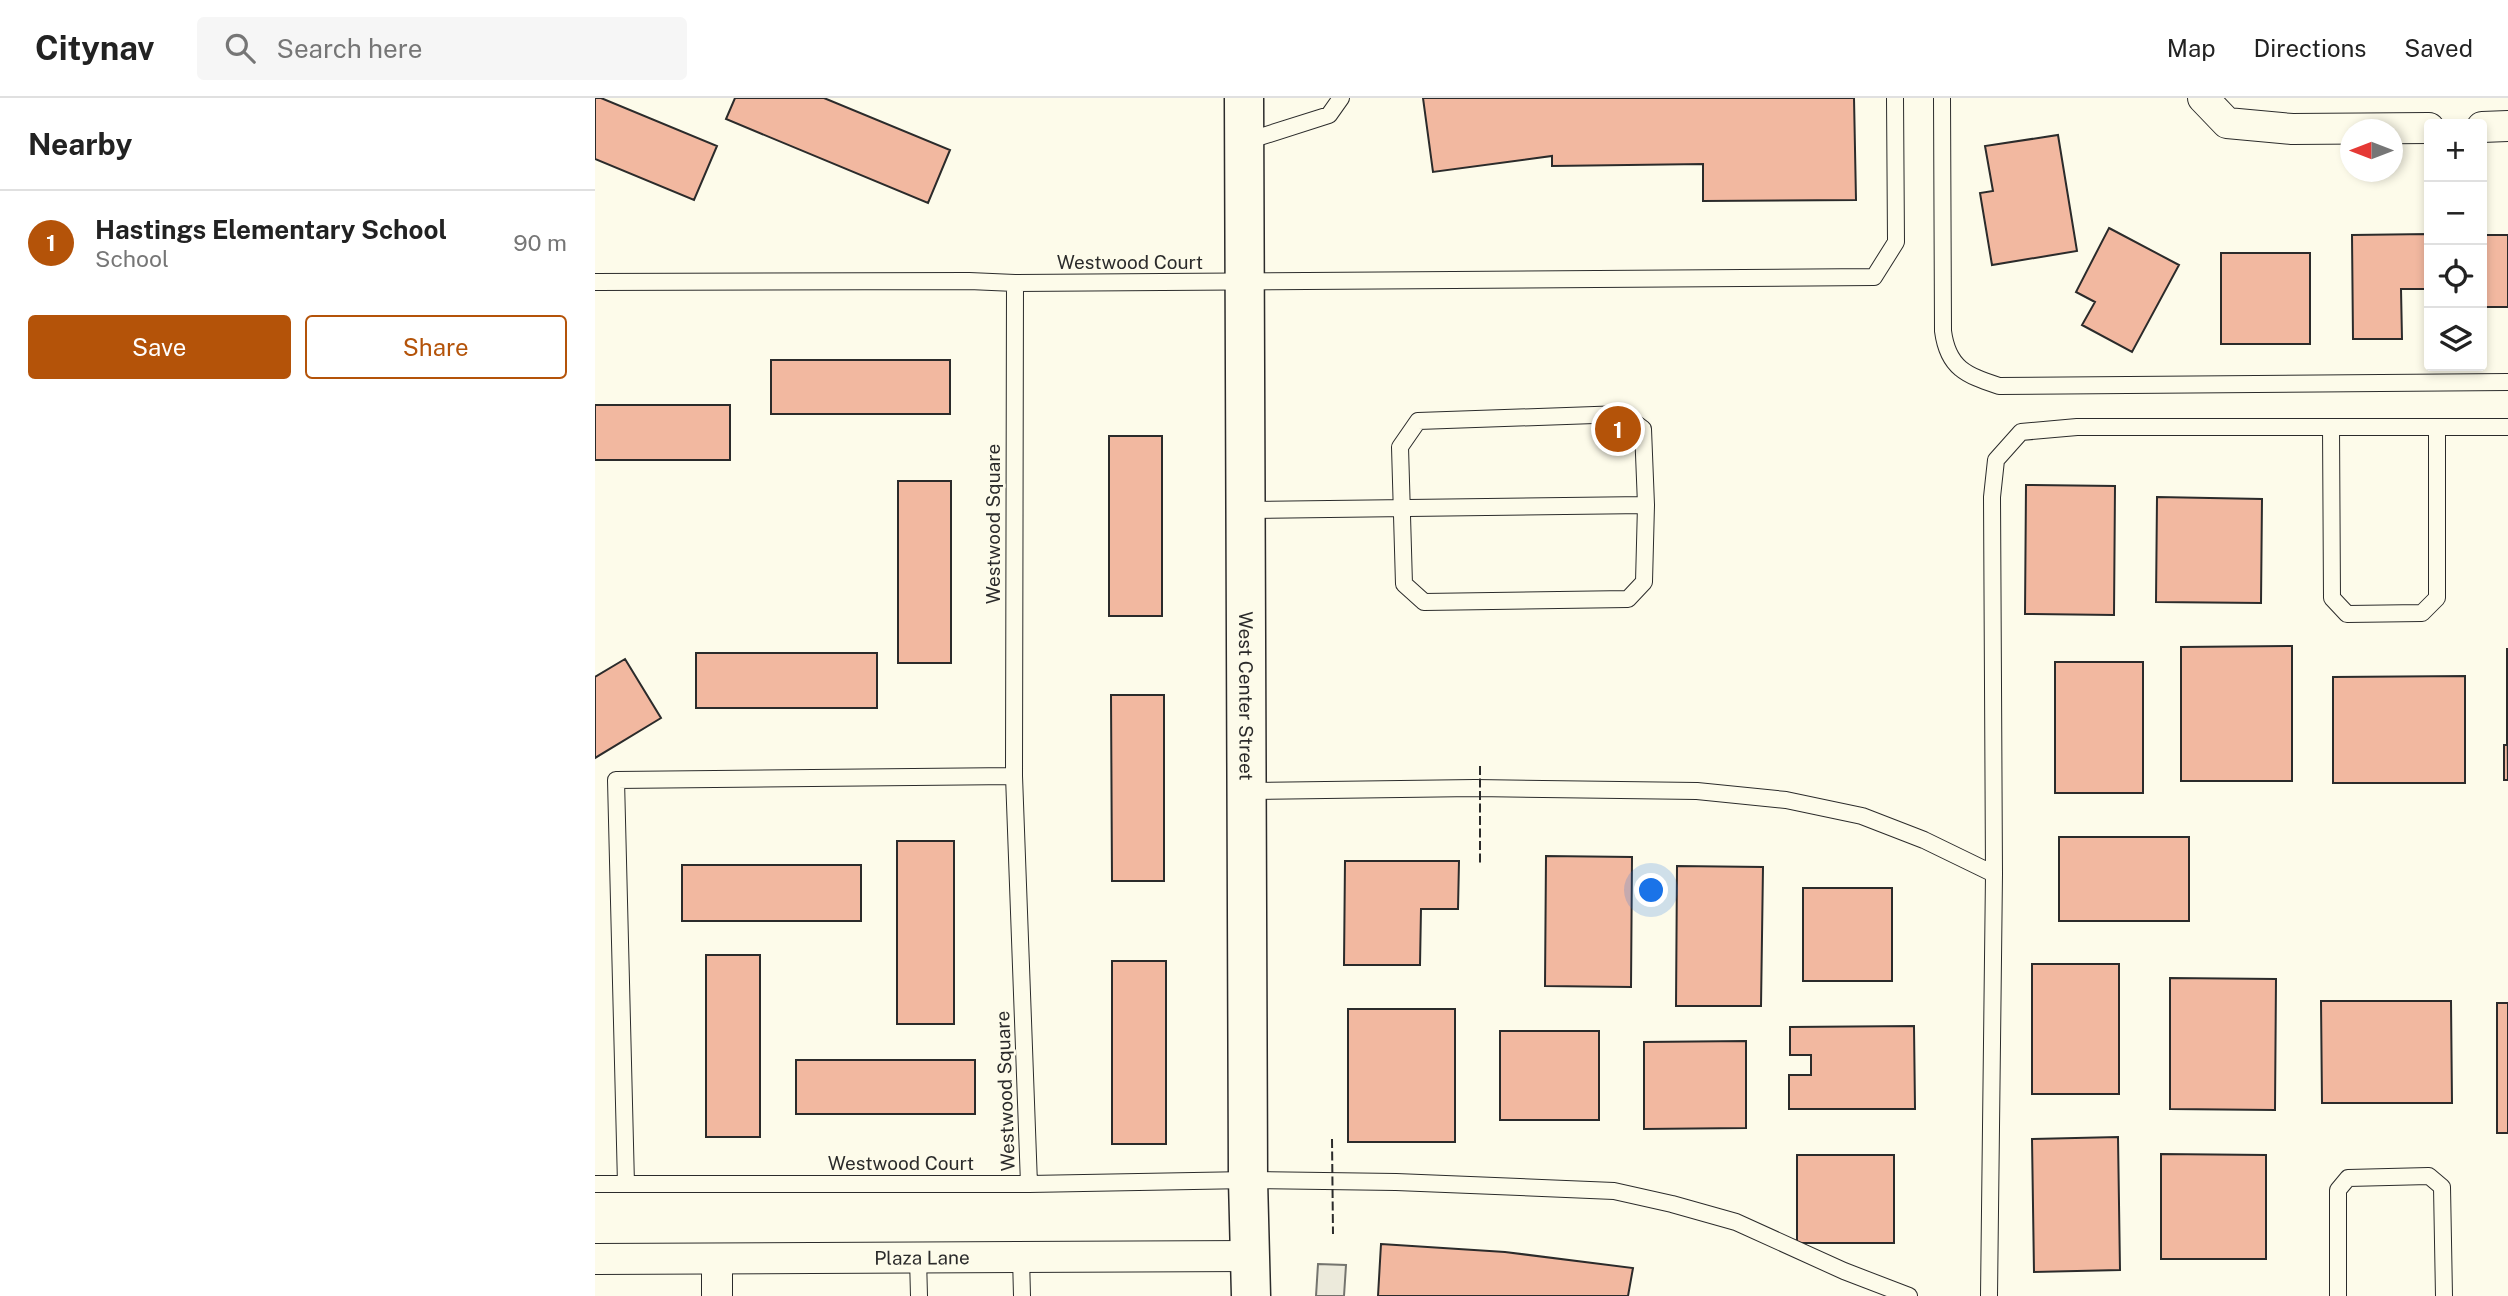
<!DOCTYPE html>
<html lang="en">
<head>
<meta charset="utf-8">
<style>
	:root { --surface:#fff; --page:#f6f6f6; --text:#222; --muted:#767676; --line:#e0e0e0; --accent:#b45309 }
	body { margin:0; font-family:"Public Sans",sans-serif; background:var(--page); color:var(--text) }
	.controls { position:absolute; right:21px; top:21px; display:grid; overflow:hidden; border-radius:7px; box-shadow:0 4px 10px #0003 }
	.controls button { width:63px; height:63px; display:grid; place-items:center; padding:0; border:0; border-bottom:2px solid var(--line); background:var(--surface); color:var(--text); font:35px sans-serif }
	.compass { position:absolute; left:1745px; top:21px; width:63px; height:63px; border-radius:50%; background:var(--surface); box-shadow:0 4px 10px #0003; rotate:270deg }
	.you { position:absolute; left:1057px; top:793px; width:24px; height:24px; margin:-18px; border:5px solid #fff; border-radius:50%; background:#1a73e8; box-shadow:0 0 0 10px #1a73e833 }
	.badge { display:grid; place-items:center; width:46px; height:46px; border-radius:50%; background:var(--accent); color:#fff; font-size:23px; font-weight:700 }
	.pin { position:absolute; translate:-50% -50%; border:4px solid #fff; box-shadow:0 2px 7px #0006 }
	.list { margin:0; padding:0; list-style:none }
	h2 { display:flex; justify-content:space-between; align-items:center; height:91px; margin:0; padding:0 28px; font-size:30px }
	h2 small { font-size:23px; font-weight:400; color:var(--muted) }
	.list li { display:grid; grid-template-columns:46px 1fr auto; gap:21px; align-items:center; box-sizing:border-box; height:105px; padding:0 28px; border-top:2px solid var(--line) }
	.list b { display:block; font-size:26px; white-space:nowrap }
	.list p { margin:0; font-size:23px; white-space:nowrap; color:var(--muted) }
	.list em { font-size:23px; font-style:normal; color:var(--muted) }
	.actions { display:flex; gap:14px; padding:21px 28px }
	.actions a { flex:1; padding:16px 0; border:2px solid var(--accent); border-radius:7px; text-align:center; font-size:24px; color:var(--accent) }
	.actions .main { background:var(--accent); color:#fff }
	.icon { flex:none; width:38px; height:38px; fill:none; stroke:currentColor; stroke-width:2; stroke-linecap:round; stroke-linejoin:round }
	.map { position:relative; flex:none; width:1913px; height:1198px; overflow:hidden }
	header { display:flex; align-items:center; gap:42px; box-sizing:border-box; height:98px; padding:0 35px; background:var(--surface); border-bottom:2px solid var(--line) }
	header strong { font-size:33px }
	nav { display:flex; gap:38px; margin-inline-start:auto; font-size:24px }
	.search { width:490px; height:63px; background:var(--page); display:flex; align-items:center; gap:18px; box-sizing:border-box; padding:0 24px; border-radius:7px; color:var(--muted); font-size:26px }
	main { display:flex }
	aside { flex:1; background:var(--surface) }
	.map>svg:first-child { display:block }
	.parking { fill:#eceadb; stroke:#74746e; stroke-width:2 }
	.building { fill:#f2b8a0; stroke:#2b2b2b; stroke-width:2 }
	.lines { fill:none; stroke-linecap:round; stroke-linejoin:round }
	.lane-casing { stroke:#2b2b2b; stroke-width:18 }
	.street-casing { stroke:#2b2b2b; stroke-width:32 }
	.secondary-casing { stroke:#2b2b2b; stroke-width:41 }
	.lane { stroke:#fdfbea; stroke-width:16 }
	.street { stroke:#fdfbea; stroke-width:30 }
	.secondary { stroke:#fdfbea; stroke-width:38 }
	.fence { stroke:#2b2b2b; stroke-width:2; stroke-dasharray:9 3.5; stroke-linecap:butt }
	.labels { text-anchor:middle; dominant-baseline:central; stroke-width:5; stroke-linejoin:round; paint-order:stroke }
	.street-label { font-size:19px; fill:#2b2b2b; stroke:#fdfbea }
</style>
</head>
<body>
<header>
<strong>Citynav</strong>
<div class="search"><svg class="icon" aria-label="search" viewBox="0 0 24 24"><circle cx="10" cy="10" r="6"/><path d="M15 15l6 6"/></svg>Search here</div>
<nav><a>Map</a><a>Directions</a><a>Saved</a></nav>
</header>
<main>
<aside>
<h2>Nearby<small></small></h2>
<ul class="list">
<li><span class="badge">1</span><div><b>Hastings Elementary School</b><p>School</p></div><em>90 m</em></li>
</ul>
<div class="actions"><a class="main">Save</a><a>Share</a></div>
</aside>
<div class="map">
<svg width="1913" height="1198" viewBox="0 0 1913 1198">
	<rect width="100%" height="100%" fill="#fdfbea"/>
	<path class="parking" d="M723 1166 751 1167 749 1198H721Z"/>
	<path class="building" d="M0 0H6L122 48 99 102 0 61Z
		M140 0H229L355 52 333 105 131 21Z
		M828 0H1259L1261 102 1108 103V66L957 68V58L838 74Z
		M1463 37 1482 153 1397 167 1385 95 1398 93 1390 48Z
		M1514 130 1584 167 1537 254 1487 227 1500 204 1481 194Z
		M1834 136V191H1806L1807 241H1758L1757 137Z
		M1887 137H1913V209H1887Z
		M1626 155H1715V246H1626Z
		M176 262H355V316H176Z
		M0 307H135V362H0Z
		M514 338H567V518H514Z
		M303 383H356V565H303Z
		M1431 387 1520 388 1519 517 1430 516Z
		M1562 399 1667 401 1666 505 1561 504Z
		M1697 548V683H1586V549Z
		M1912 550 1913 682H1909V647H1912Z
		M101 555H282V610H101Z
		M30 561 66 620 0 660V579Z
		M1460 564H1548V695H1460Z
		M1870 578V685H1738V579Z
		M516 597H569V783H517Z
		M1464 739H1594V823H1464Z
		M302 743H359V926H302Z
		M951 758 1037 759 1036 889 950 888Z
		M750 763H864L863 811H826L825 867H749Z
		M87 767H266V823H87Z
		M1082 768 1168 769 1166 908H1081Z
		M1208 790H1297V883H1208Z
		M111 857H165V1039H111Z
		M517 863H571V1046H517Z
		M1437 866H1524V996H1437Z
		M1575 880 1681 881 1680 1012 1575 1011Z
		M1726 903H1856L1857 1005H1727Z
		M1902 905H1913V1035H1902Z
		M753 911H860V1044H753Z
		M1319 928 1320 1011H1194V977H1216V957H1195V929Z
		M905 933H1004V1022H905Z
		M1151 943V1030L1049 1031V944Z
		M201 962H380V1016H201Z
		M1523 1039 1525 1172 1439 1174 1437 1041Z
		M1566 1056 1671 1057V1161H1566Z
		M1202 1057H1299V1145H1202Z
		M786 1146 910 1154 1038 1170 1033 1198H783Z"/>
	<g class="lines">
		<defs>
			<path id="lane" d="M1347 0 1348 233C1353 271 1372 277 1404 288L1913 284
				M649 44 734 17 746 0
				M0 184 374 183 420 185 419 678 434 1086
				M420 185 1279 179 1301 144 1300 0
				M1736 329 1737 500 1752 516 1827 515 1842 500V329
				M651 412 1051 407 1048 331 1028 316 823 323 805 349 809 486 829 504 1033 501 1049 484 1051 407
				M652 693 880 690 1102 693 1191 702 1267 718 1329 742 1399 776
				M0 1086H434L653 1082 801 1084 1019 1093 1077 1106 1141 1124 1249 1173 1314 1198
				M31 1086 21 682 419 678
				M426 1159 427 1198
				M323 1160 324 1198
				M1394 1198 1399 776 1397 399 1401 362 1426 334 1482 329H1913
				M1743 1198V1092L1753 1080 1834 1078 1847 1089 1849 1198"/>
			<g id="street">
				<path d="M1608 0 1632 25 1697 31 1834 30"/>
				<path d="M1887 29 1913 28"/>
				<path id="s1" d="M0 1161 654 1158"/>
				<path d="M122 1161V1198"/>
			</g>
			<g id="secondary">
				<path id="s2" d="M649 0 653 1082 656 1198"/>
			</g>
		</defs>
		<use href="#lane" class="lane-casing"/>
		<use href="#street" class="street-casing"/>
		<use href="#secondary" class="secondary-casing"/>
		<use href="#lane" class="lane"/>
		<use href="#street" class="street"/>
		<use href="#secondary" class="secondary"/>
		<path class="fence" d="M885 668V767
			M737 1041 738 1136"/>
	</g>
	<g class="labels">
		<g class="street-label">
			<text x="535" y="164">Westwood Court</text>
			<text transform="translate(398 426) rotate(-90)">Westwood Square</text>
			<text stroke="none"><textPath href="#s2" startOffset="598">West Center Street</textPath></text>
			<text transform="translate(410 993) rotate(-92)">Westwood Square</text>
			<text x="306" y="1065">Westwood Court</text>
			<text stroke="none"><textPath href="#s1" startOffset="327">Plaza Lane</textPath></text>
		</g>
	</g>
</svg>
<div class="controls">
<button>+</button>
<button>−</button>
<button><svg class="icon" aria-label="locate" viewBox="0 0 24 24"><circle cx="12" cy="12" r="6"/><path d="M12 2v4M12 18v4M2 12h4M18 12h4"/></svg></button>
<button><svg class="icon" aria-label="layers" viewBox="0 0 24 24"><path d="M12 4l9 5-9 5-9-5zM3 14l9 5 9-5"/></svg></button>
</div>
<svg class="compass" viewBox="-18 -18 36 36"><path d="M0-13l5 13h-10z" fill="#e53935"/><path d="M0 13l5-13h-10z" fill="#767676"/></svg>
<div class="you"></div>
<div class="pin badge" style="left:1023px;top:331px">1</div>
</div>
</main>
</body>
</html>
